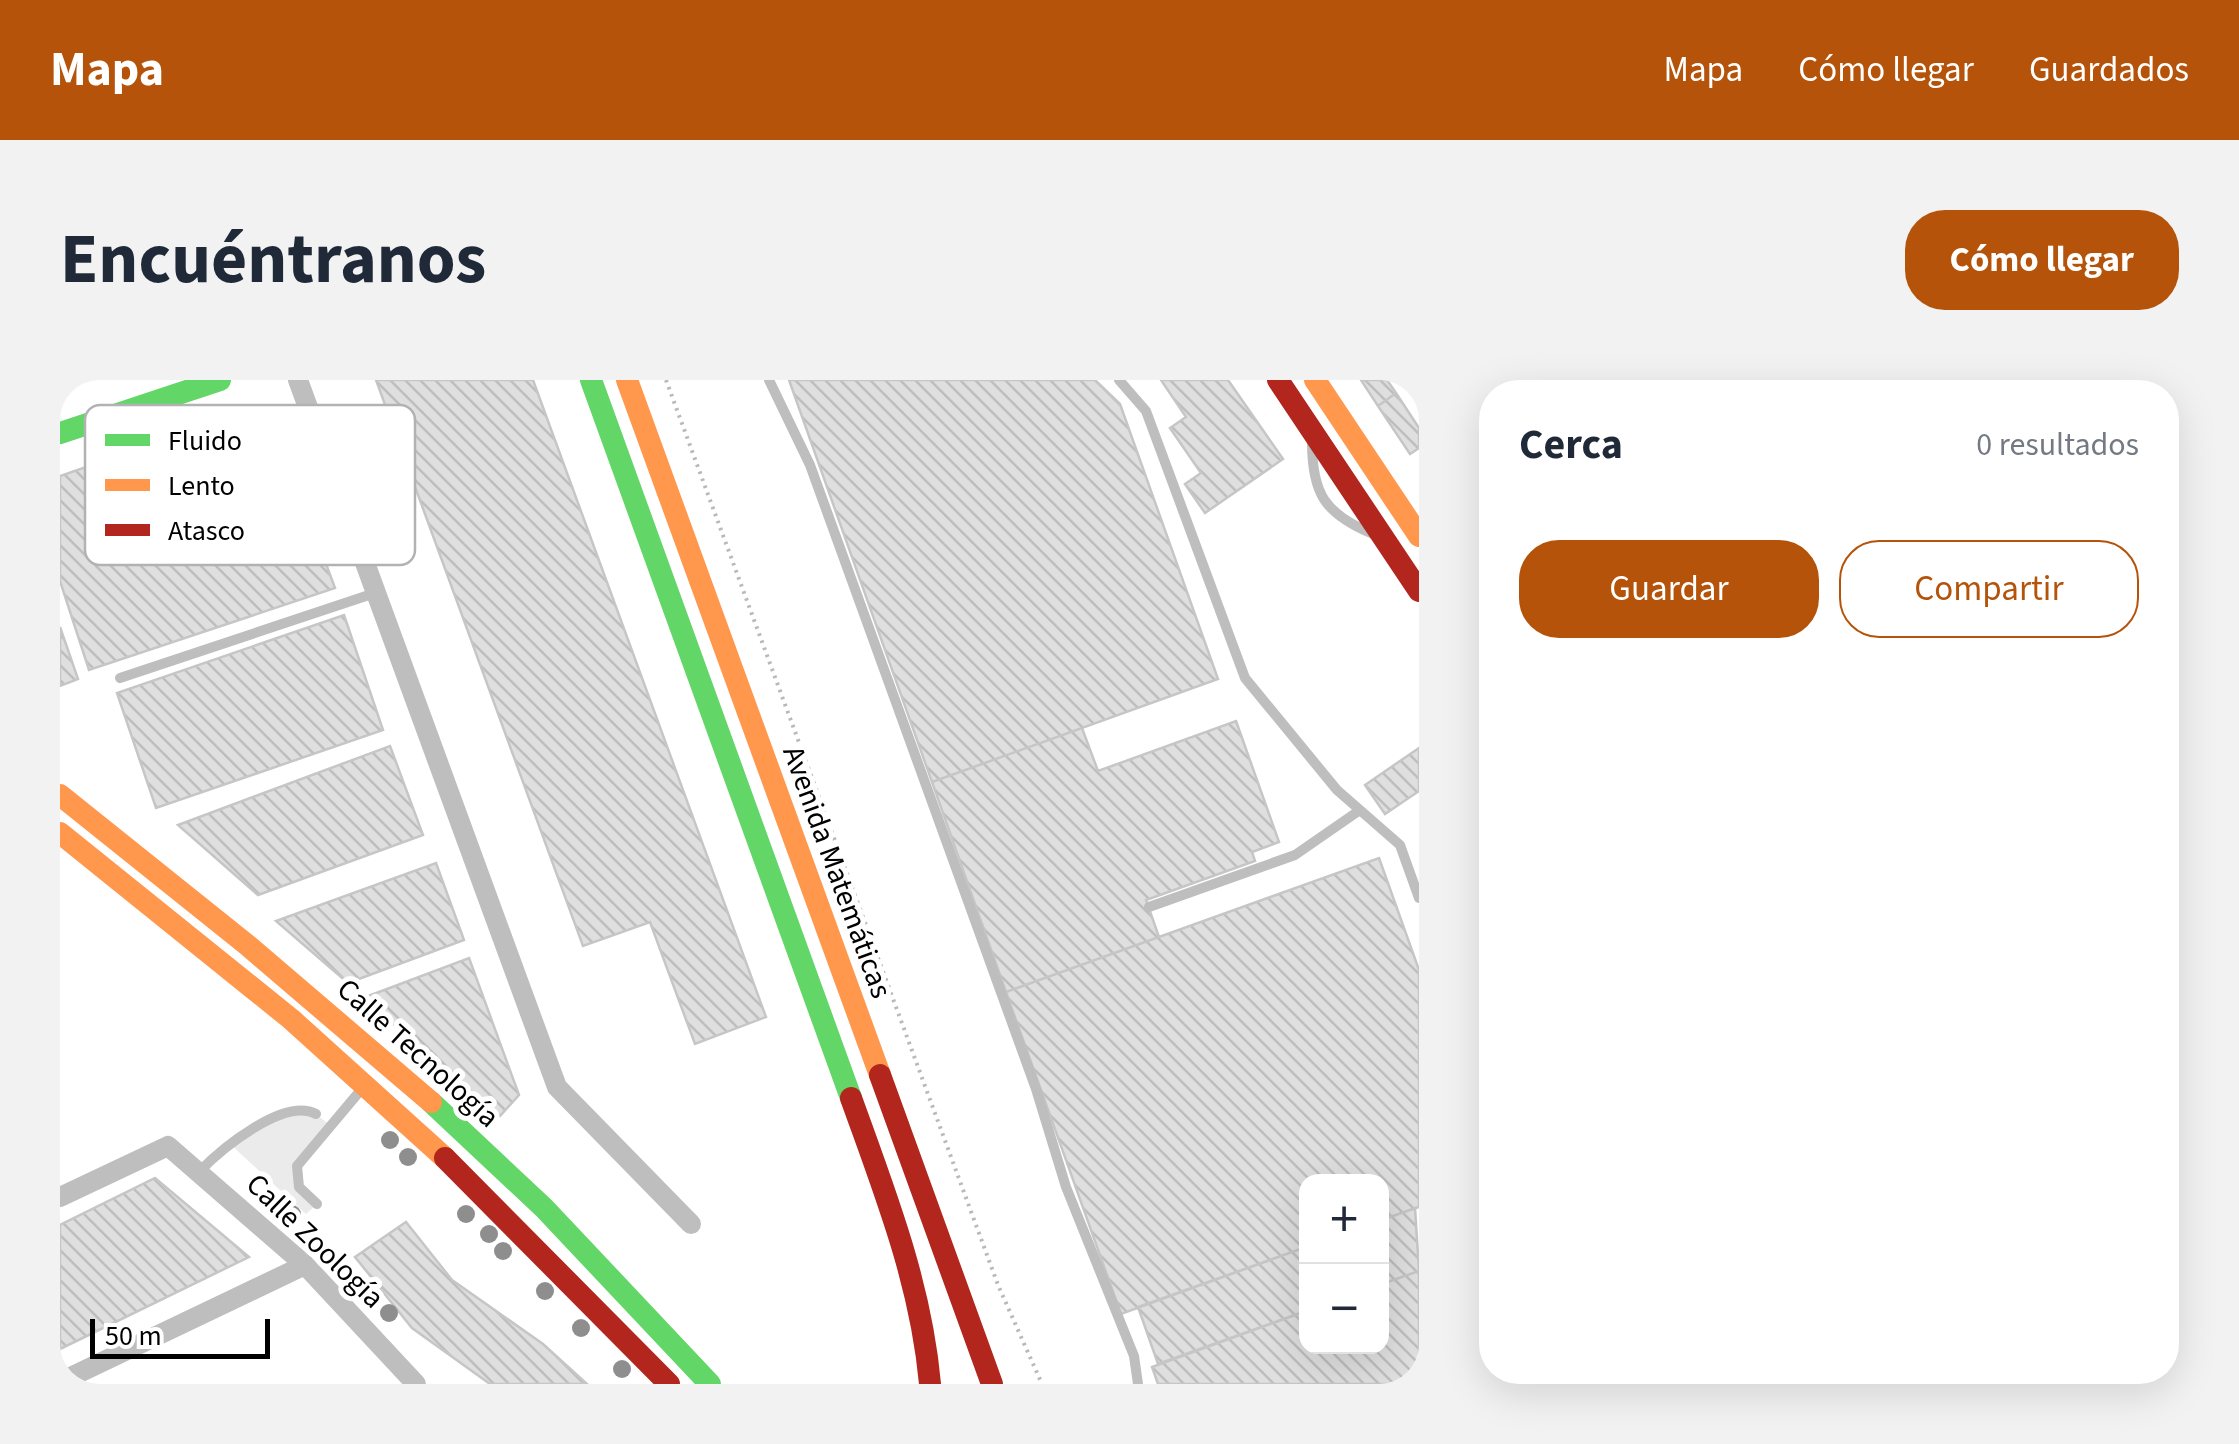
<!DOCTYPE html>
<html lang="es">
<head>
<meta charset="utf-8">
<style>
	:root { --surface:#fff; --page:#f2f2f3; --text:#1f2937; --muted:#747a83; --line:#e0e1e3; --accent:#b45309 }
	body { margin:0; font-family:"Source Sans 3",sans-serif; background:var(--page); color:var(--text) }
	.controls { position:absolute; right:30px; bottom:30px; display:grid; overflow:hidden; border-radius:20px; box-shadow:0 10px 40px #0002 }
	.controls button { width:90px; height:90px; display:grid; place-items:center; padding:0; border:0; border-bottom:2px solid var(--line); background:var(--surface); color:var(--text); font:50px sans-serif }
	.scale { position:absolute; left:30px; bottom:25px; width:180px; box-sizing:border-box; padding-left:10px; border:5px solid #000; border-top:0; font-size:28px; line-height:35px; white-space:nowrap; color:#000; -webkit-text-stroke:8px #fff; paint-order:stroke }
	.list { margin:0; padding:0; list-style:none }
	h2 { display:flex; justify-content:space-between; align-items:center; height:130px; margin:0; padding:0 40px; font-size:42px }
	h2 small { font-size:32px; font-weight:400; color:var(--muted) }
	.actions { display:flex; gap:20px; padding:30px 40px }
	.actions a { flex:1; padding:22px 0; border:2px solid var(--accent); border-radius:40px; text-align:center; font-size:35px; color:var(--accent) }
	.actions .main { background:var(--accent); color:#fff }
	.map { position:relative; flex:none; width:1359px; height:1004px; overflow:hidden; border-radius:40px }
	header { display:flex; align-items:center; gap:60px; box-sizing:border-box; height:140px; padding:0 50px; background:var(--accent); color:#fff }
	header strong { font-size:48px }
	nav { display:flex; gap:55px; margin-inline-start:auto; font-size:35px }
	.intro { display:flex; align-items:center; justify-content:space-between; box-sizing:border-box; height:240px; padding:0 60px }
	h1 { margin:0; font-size:70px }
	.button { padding:25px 45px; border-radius:40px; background:var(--accent); color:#fff; font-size:35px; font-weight:700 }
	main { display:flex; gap:60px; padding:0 60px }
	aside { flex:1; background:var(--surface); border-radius:40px; box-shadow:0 10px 40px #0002 }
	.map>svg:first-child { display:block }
	.green { fill:#ebebeb }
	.building { fill:url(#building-back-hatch); stroke:#c6c6c6; stroke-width:2.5 }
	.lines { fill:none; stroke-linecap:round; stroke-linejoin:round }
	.path { stroke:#b9b9b9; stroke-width:4; stroke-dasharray:2.5 5; stroke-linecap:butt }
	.lane { stroke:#bebebe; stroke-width:10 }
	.street { stroke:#bebebe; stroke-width:20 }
	.fast { stroke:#63d668; stroke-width:22 }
	.slow { stroke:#ff974d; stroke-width:22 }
	.jam { stroke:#b3261e; stroke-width:22 }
	.tree { fill:#8e8e8e }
	.labels { text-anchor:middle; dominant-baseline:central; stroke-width:10; stroke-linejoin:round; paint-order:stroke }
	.street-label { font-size:30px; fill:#000; stroke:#fff }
	.key { fill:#fff; stroke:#b2b2b2; stroke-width:2.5 }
	.key-label { font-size:28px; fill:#000 }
</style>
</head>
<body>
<header>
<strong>Mapa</strong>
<nav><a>Mapa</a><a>Cómo llegar</a><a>Guardados</a></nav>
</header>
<div class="intro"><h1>Encuéntranos</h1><a class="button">Cómo llegar</a></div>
<main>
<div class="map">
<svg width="1359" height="1004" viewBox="0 0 1359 1004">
	<defs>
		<pattern id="building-back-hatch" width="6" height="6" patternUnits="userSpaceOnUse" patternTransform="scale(2.5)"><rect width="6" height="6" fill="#dfdfdf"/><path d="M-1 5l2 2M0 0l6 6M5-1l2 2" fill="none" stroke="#bebebe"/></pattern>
	</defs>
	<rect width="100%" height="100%" fill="#fff"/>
	<path class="green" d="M238 729 252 731 270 745 236 795 257 824 246 834 169 763Z"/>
	<path class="building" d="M316 0H473L706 637 635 664 590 542 523 566Z
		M729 0H1035L1060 24 1158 299 872 402Z
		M1101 0H1168L1223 79 1145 133 1125 104 1141 93 1110 48 1126 37Z
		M1301 0H1327L1336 13 1318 26Z
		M1336 13 1359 48V68L1350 74 1318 26Z
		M184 32 215 47 275 208 29 290 0 201V96Z
		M284 235 323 350 96 428 57 313Z
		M0 247 18 299 0 306Z
		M1176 341 1219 462 1192 472 1195 481 1086 520 1099 557 946 612 872 402 1022 348 1038 391Z
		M330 366 363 455 198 515 118 445Z
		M1359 368V411L1325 434 1305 405Z
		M1319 478 1359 590V827L1322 840V802H1246V867L1061 934 946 612Z
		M376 483 404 560 288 603 216 541Z
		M409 578 459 715 440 736 303 618Z
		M95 798 189 877 0 969V845Z
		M1355 828 1359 891 1322 904V840Z
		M346 842 392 900 483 964 527 1004H430L352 948 295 877Z
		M1246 867V931L1098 984 1078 927Z
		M1359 891V1004H1098L1092 987 1246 931V966H1322V904Z"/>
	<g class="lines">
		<path class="path" d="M606 0 938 905 982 1004"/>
		<path class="lane" d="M709 0 750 85 976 709 1006 807 1074 976 1078 1004
			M1059 0 1086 31 1185 298 1277 410 1340 465 1359 518
			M1252 62C1252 114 1265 134 1313 154
			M60 298 315 213
			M1089 527 1235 475 1300 430
			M139 792C161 769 224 717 256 734
			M257 824 239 807 237 786 305 705"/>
		<path class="street" d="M238 0 497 707 631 844
			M0 817 108 766 245 885 356 1004
			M0 1002 245 885"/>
		<path class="fast" d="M531 0 791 718
			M0 53 160 0
			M371 722 484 828 650 1004"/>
		<path class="slow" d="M567 0 820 695
			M1255 0 1359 156
			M0 415 186 564 371 722
			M0 453 231 639 385 778"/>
		<path class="jam" d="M1218 0 1359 211
			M820 695 932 1004
			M791 718C825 813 861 903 870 1004
			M385 778 609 1004"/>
	</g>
	<g class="tree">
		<circle cx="330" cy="760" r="9"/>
		<circle cx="348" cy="777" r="9"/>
		<circle cx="232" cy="834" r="9"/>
		<circle cx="406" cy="834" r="9"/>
		<circle cx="429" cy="854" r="9"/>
		<circle cx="443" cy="871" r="9"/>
		<circle cx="485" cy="911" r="9"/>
		<circle cx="329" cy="933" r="9"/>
		<circle cx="521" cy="948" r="9"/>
		<circle cx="562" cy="989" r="9"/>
	</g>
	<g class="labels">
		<g class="street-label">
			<text transform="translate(777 492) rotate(70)">Avenida Matemáticas</text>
			<text transform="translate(358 673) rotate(42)">Calle Tecnología</text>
			<text transform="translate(255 861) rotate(44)">Calle Zoología</text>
		</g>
	</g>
	<rect x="25" y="25" width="330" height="160" rx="15" class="key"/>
	<rect x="45" y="54" width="45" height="12" fill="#63d668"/>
	<rect x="45" y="99" width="45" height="12" fill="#ff974d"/>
	<rect x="45" y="144" width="45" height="12" fill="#b3261e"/>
	<g class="key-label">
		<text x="108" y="70">Fluido</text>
		<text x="108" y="115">Lento</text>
		<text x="108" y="160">Atasco</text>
	</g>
</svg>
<div class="controls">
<button>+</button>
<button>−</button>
</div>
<div class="scale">50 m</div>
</div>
<aside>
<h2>Cerca<small>0 resultados</small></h2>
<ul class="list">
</ul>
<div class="actions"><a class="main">Guardar</a><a>Compartir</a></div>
</aside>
</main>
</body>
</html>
